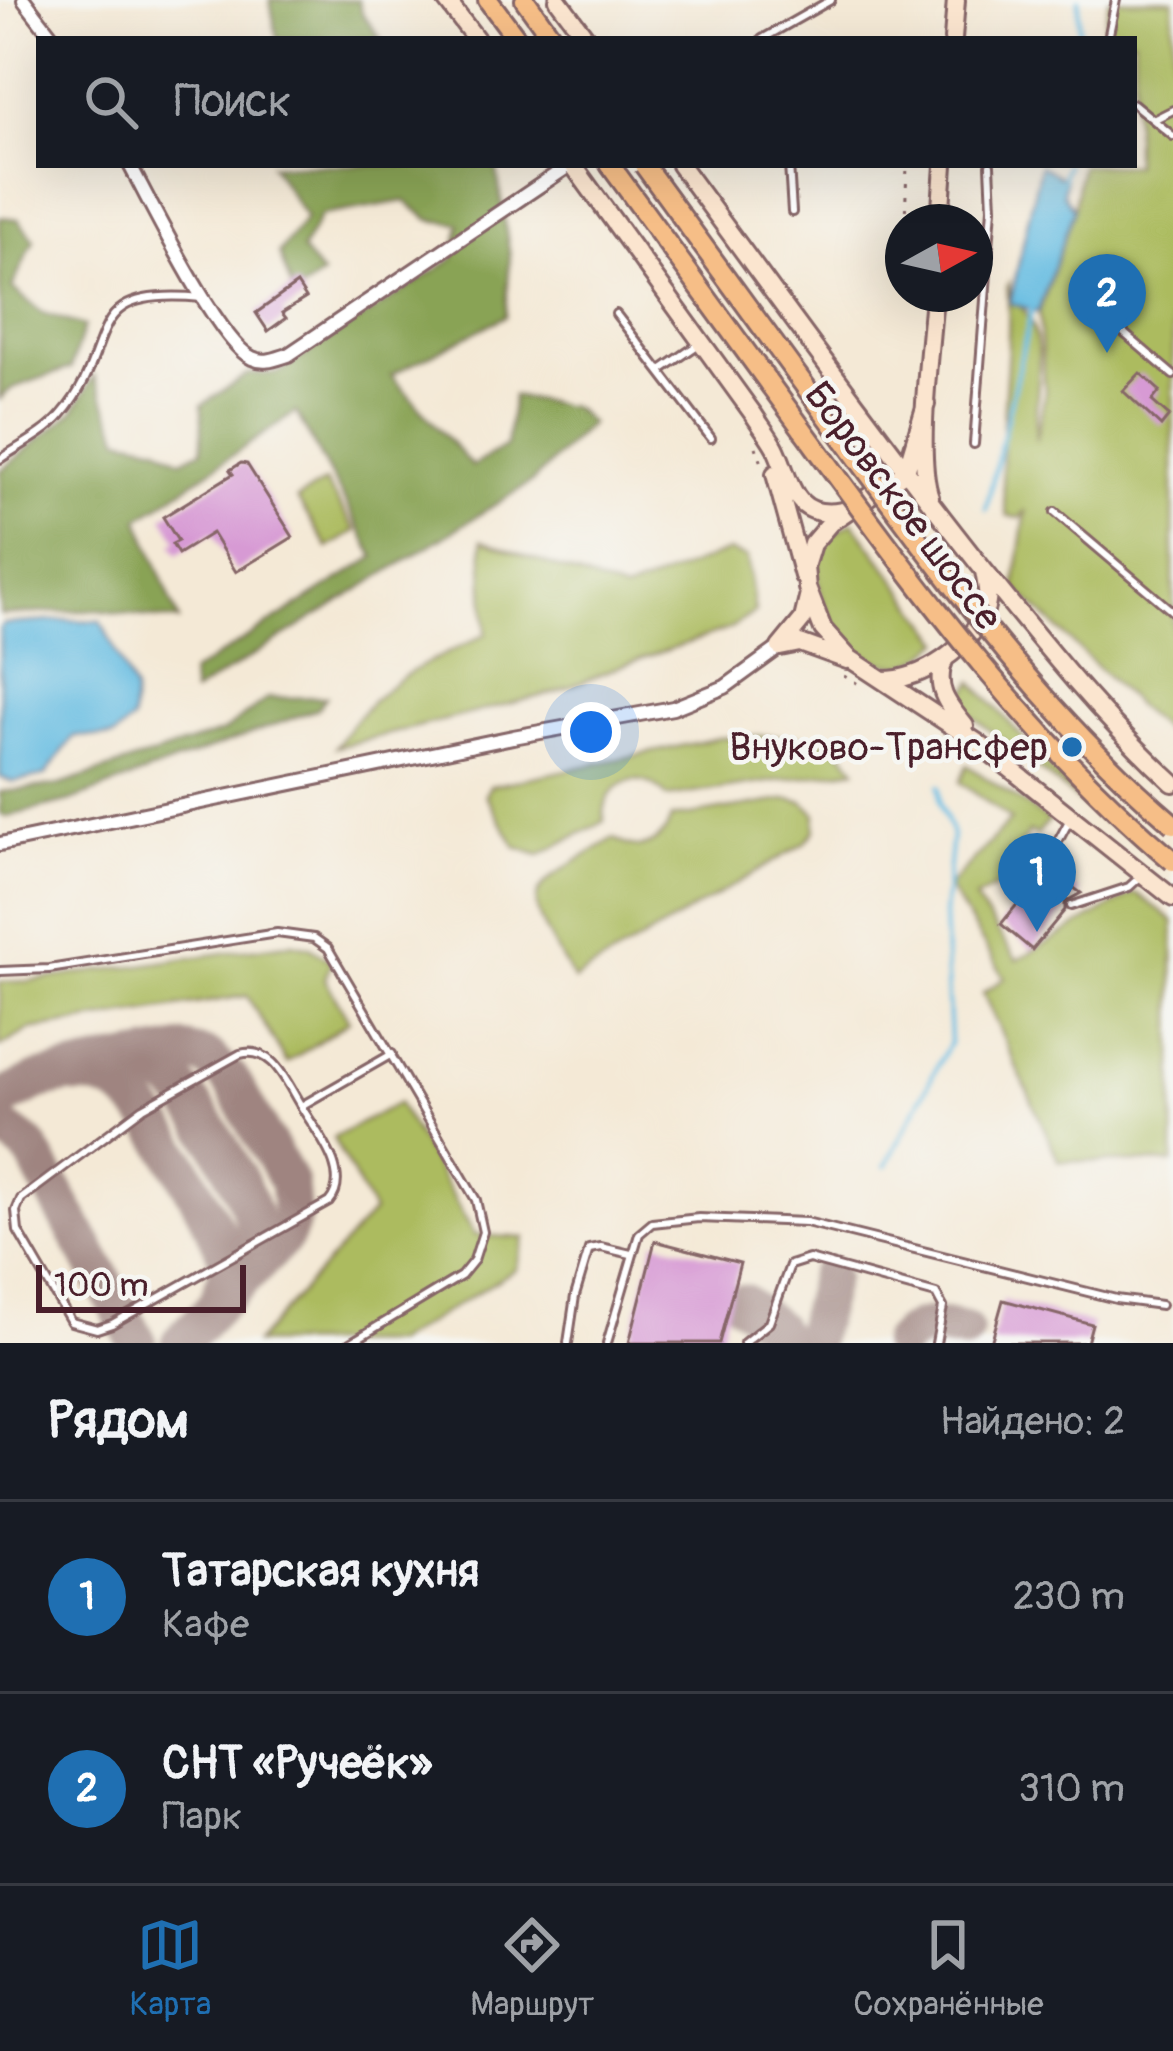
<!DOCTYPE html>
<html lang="ru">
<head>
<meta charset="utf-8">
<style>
	:root { --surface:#171b24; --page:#20242c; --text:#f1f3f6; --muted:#9ea1a6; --line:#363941; --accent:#1f6fb2 }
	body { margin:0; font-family:Pangolin,sans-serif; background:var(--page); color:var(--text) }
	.compass { position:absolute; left:885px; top:204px; width:108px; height:108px; border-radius:50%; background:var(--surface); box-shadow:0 12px 48px #0002; rotate:82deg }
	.scale { position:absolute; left:36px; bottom:30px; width:210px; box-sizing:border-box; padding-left:12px; border:6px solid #4a1f2b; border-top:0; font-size:33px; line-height:42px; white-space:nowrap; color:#4a1f2b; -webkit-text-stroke:9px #f6f6f2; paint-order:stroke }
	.you { position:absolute; left:591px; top:732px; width:42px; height:42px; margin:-30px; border:9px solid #fff; border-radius:50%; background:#1a73e8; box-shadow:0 0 0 18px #1a73e833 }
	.badge { display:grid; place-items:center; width:78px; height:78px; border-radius:50%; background:var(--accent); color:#fff; font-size:39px; font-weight:700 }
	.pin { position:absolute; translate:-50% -99px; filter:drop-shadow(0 3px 6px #0008) }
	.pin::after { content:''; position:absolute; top:63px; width:42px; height:36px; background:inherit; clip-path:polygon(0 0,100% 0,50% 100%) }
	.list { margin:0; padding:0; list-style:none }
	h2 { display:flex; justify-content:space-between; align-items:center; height:156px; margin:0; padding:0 48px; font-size:51px }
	h2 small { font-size:39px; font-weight:400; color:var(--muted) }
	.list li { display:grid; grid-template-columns:78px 1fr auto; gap:36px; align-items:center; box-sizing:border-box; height:192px; padding:0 48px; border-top:3px solid var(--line) }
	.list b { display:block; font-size:45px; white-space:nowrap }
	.list p { margin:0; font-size:39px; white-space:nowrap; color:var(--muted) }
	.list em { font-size:39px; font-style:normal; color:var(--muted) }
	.icon { flex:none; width:66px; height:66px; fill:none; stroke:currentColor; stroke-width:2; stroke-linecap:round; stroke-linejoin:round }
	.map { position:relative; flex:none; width:1173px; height:1343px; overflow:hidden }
	.search { position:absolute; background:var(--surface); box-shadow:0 12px 48px #0002; left:36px; right:36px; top:36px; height:132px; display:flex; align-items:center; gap:30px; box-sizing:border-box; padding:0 42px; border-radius:0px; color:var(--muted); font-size:45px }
	.sheet { height:540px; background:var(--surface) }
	nav { display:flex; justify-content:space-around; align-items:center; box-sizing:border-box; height:168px; border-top:3px solid var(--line); background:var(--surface); font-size:33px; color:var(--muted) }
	nav a { display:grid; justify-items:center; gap:6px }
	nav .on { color:var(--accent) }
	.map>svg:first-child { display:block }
	.green { fill:#acbb5e; stroke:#7b6d44; stroke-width:3 }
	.forest { fill:#89a355; stroke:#6a6140; stroke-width:3 }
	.water { fill:#64bbe1; stroke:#576d86; stroke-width:3 }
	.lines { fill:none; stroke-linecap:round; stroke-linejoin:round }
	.stream { stroke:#64bbe1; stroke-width:4.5 }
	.taxiway { stroke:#9f8480; stroke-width:39 }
	.building { fill:#d79ad4 }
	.lane-casing { stroke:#866667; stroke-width:12 }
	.street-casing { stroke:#866667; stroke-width:18 }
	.secondary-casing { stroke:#866667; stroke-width:22 }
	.primary-casing { stroke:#866667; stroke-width:24 }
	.path { stroke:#866667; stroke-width:3; stroke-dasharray:3 9; stroke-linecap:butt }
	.lane { stroke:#fff; stroke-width:6 }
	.street { stroke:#fff; stroke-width:12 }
	.secondary { stroke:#fbe5cf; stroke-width:16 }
	.primary { stroke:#f6be87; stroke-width:18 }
	.primary-bridge-casing { stroke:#866667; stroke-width:24; stroke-linecap:butt }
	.primary-bridge { stroke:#f6be87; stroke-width:18 }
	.poi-dot { fill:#1f6fb2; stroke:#f6f6f2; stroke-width:4.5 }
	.labels { text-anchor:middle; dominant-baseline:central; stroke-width:9; stroke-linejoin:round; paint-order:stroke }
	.street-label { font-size:39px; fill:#4a1f2b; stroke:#f6f6f2 }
	.poi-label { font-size:39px; fill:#4a1f2b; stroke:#f6f6f2; text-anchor:end }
</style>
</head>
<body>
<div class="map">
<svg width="1173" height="1343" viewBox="0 0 1173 1343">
	<rect width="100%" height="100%" fill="#f6f6f2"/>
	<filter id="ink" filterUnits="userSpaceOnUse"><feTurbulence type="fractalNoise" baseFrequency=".00833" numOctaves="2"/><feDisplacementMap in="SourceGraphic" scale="24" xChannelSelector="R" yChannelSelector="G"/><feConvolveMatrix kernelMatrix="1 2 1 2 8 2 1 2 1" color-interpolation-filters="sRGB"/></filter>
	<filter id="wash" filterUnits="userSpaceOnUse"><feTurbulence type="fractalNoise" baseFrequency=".004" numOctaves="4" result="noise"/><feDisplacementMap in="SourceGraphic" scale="48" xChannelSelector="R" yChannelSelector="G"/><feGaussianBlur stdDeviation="2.7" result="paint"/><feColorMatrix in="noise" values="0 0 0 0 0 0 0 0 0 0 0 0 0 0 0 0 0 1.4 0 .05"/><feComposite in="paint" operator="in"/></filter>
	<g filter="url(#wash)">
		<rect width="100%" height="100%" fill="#f4e9d6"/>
		<path class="green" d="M1109 0H1173V737L1147 716 1015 587 1026 510 1020 518 1007 516C993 443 1014 361 1007 286L1009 283 1010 302 1022 307C1052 346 1032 398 1036 441L1045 392 1039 313 1074 208 1081 165H1134V39H1103Z
			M325 482 356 531 328 548 297 499Z
			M853 522 942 641C930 652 917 664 901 665 850 668 800 591 824 546 830 535 842 529 853 522Z
			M482 540 624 592 728 551 747 558 755 612 729 629 620 666 557 692 336 747C382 677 415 670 486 634Z
			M973 682 1051 769 1106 823 957 704Z
			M758 736C797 737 832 732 856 769L667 797C643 766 602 781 604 821L539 855 516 847 485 795 490 786 719 738Z
			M967 765 1049 821 1037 835 1029 832 1002 873 1008 880 975 899 1017 960 1133 894H1138L1173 921V1163L1059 1161 983 993 1005 978 948 887 1011 820 960 782Z
			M789 799 804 802 816 814 815 831 805 843 574 980C516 883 522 896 614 838 638 855 662 846 671 818Z
			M293 943 310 947 331 961 325 979 349 1021 287 1063 247 996 29 1030 0 1047V982L29 981Z
			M398 1103 475 1235 525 1238 516 1269 394 1343H255L373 1212 333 1138Z"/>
		<path class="forest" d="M270 0H358L363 15 381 39H277Z
			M271 165H496L510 256 506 316 391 375 472 466 506 446 513 396 572 407 590 423 533 481 193 693 190 674 375 557 296 412 139 519 179 621 97 610 0 615V471L73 412 94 376 121 438 159 446 181 460 202 450V405L248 374 278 373 454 258 460 224 430 220 405 201 321 215 302 250 322 275 294 296 279 253 306 218Z
			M0 217 18 219 34 240 12 288 42 313 84 326 71 368 12 388 0 399Z
			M326 697 317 709 71 801 5 817 0 814V792L60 785 223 732 268 698Z"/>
		<path class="water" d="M1040 165 1065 180 1063 194 1074 209 1038 312 1010 303Z
			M66 620 101 621 134 691 132 721 114 737 74 736 45 776 12 782 0 777V629L3 624Z"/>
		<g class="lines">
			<path class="stream" d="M1079 0V39
				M1062 182 1066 165
				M986 509 1033 304
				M886 1166 950 1042 944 914 952 835 940 803 939 786"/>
			<path class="taxiway" d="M122 1065C142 1066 160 1071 175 1084 198 1103 251 1195 254 1224 257 1244 251 1260 243 1279
				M74 1075C93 1075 112 1080 127 1092 156 1114 211 1218 226 1254L228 1274 217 1305
				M0 1100 38 1081 111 1065 184 1052 208 1058 230 1079 289 1183 292 1218 284 1237 180 1343
				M0 1126 30 1148 138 1343
				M743 1303 775 1328 784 1343
				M811 1343 828 1277
				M900 1343C919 1322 938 1325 964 1331"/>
		</g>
		<g id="blocks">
			<path class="building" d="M297 284 306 298 282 313 286 318 268 331 256 313Z
				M1140 373 1160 391 1152 401 1169 416 1161 426 1123 391Z
				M241 463 247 464 293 537 236 572 212 533 178 554 172 544 178 541 163 517 233 474 230 470Z
				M1038 863 1041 872 1051 871 1081 893 1065 902V910L1032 950 1001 924 1033 885 1025 880Z
				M655 1241 740 1263 719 1343H629Z
				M1003 1300 1092 1324 1087 1343H991Z"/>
		</g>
	</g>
	<g filter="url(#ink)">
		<use href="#blocks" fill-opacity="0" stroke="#866667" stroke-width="3"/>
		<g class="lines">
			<defs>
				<path id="lane" d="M762 39 831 0
					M1108 39 1116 0
					M1134 104 1173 136
					M1155 119 1173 110
					M789 165 792 212
					M1084 299 1173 375
					M616 314 711 438
					M661 370 699 344
					M974 444 992 208 990 165
					M0 459C19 446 46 433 61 415 122 345 75 286 202 298
					M1055 512 1173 612
					M1045 866 1070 819
					M1071 906 1129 887 1139 878
					M0 971 49 969 277 933 314 938 328 948 476 1200 483 1232 474 1260 461 1276 350 1343
					M301 1106C316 1132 353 1174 329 1202L112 1324 97 1329 71 1322 18 1231 16 1211 21 1199 143 1108 240 1054C273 1045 286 1082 301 1106L392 1054
					M568 1343 575 1296 589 1249 601 1247 631 1254
					M607 1343 639 1234 652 1223 699 1218 806 1222 1116 1299 1161 1305
					M744 1343 769 1323 790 1265 809 1259 936 1294 943 1307 936 1343"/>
				<path id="street" d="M24 0 54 39
					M130 165C150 202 219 343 252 358 265 364 275 359 288 355L570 165
					M0 844 513 737 673 708 725 687 780 647"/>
				<path id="secondary" d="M446 0 476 39
					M558 0 587 39
					M953 39 956 0
					M573 165 754 415C761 426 769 436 775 447 791 480 792 521 842 511
					M680 165C778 298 875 433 978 563 1040 640 1100 716 1173 783
					M940 222 944 165
					M926 404 906 471 830 523 812 544 805 567 807 588 823 629 849 658 978 743 1173 898
					M775 474 803 576
					M930 497C915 454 931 343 934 294
					M780 647 800 643 847 660
					M780 647 803 619 809 594
					M945 658C933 687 947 704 965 726
					M883 680C923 680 970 648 985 610 990 598 986 583 984 571"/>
				<path id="primary" d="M488 0 517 39
					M525 0 553 39
					M610 165 803 430"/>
			</defs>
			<use href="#lane" class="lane-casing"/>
			<use href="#street" class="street-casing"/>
			<use href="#secondary" class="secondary-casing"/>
			<use href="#primary" class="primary-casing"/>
			<path class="path" d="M905 222 907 165
				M756 447 763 466
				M844 676 862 686"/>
			<use href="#lane" class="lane"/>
			<use href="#street" class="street"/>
			<use href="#secondary" class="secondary"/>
			<use href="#primary" class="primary"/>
			<defs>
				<path id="primary-bridge" d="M644 165C717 266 790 367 864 467 958 594 1052 721 1173 824
					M803 430C916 584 1026 737 1173 861"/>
			</defs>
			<use href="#primary-bridge" class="primary-bridge-casing"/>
			<use href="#primary-bridge" class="primary-bridge"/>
		</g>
	</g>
	<circle class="poi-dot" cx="1072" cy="747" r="12"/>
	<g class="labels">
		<g class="street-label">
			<text transform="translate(903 506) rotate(53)">Боровское шоссе</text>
		</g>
		<g class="poi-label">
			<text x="1048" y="747">Внуково-Трансфер</text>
		</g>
	</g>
</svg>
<svg class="compass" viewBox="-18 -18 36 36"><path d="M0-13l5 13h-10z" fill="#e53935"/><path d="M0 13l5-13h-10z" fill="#9ea1a6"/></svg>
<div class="scale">100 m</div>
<div class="you"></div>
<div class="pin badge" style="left:1037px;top:932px">1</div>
<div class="pin badge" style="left:1107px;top:353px">2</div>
<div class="search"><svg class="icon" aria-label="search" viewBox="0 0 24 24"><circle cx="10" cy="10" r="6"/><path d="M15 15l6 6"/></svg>Поиск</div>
</div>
<section class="sheet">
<h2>Рядом<small>Найдено: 2</small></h2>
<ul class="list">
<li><span class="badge">1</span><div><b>Татарская кухня</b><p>Кафе</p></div><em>230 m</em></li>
<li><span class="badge">2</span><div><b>СНТ «Ручеёк»</b><p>Парк</p></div><em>310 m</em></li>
</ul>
</section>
<nav>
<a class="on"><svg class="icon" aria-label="map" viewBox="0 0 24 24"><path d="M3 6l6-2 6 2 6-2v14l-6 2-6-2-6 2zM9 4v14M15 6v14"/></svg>Карта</a>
<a><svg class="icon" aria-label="directions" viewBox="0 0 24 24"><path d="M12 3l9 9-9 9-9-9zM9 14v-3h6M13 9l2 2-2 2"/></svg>Маршрут</a>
<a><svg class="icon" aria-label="saved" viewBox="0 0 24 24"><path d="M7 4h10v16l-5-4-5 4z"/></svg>Сохранённые</a>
</nav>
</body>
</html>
